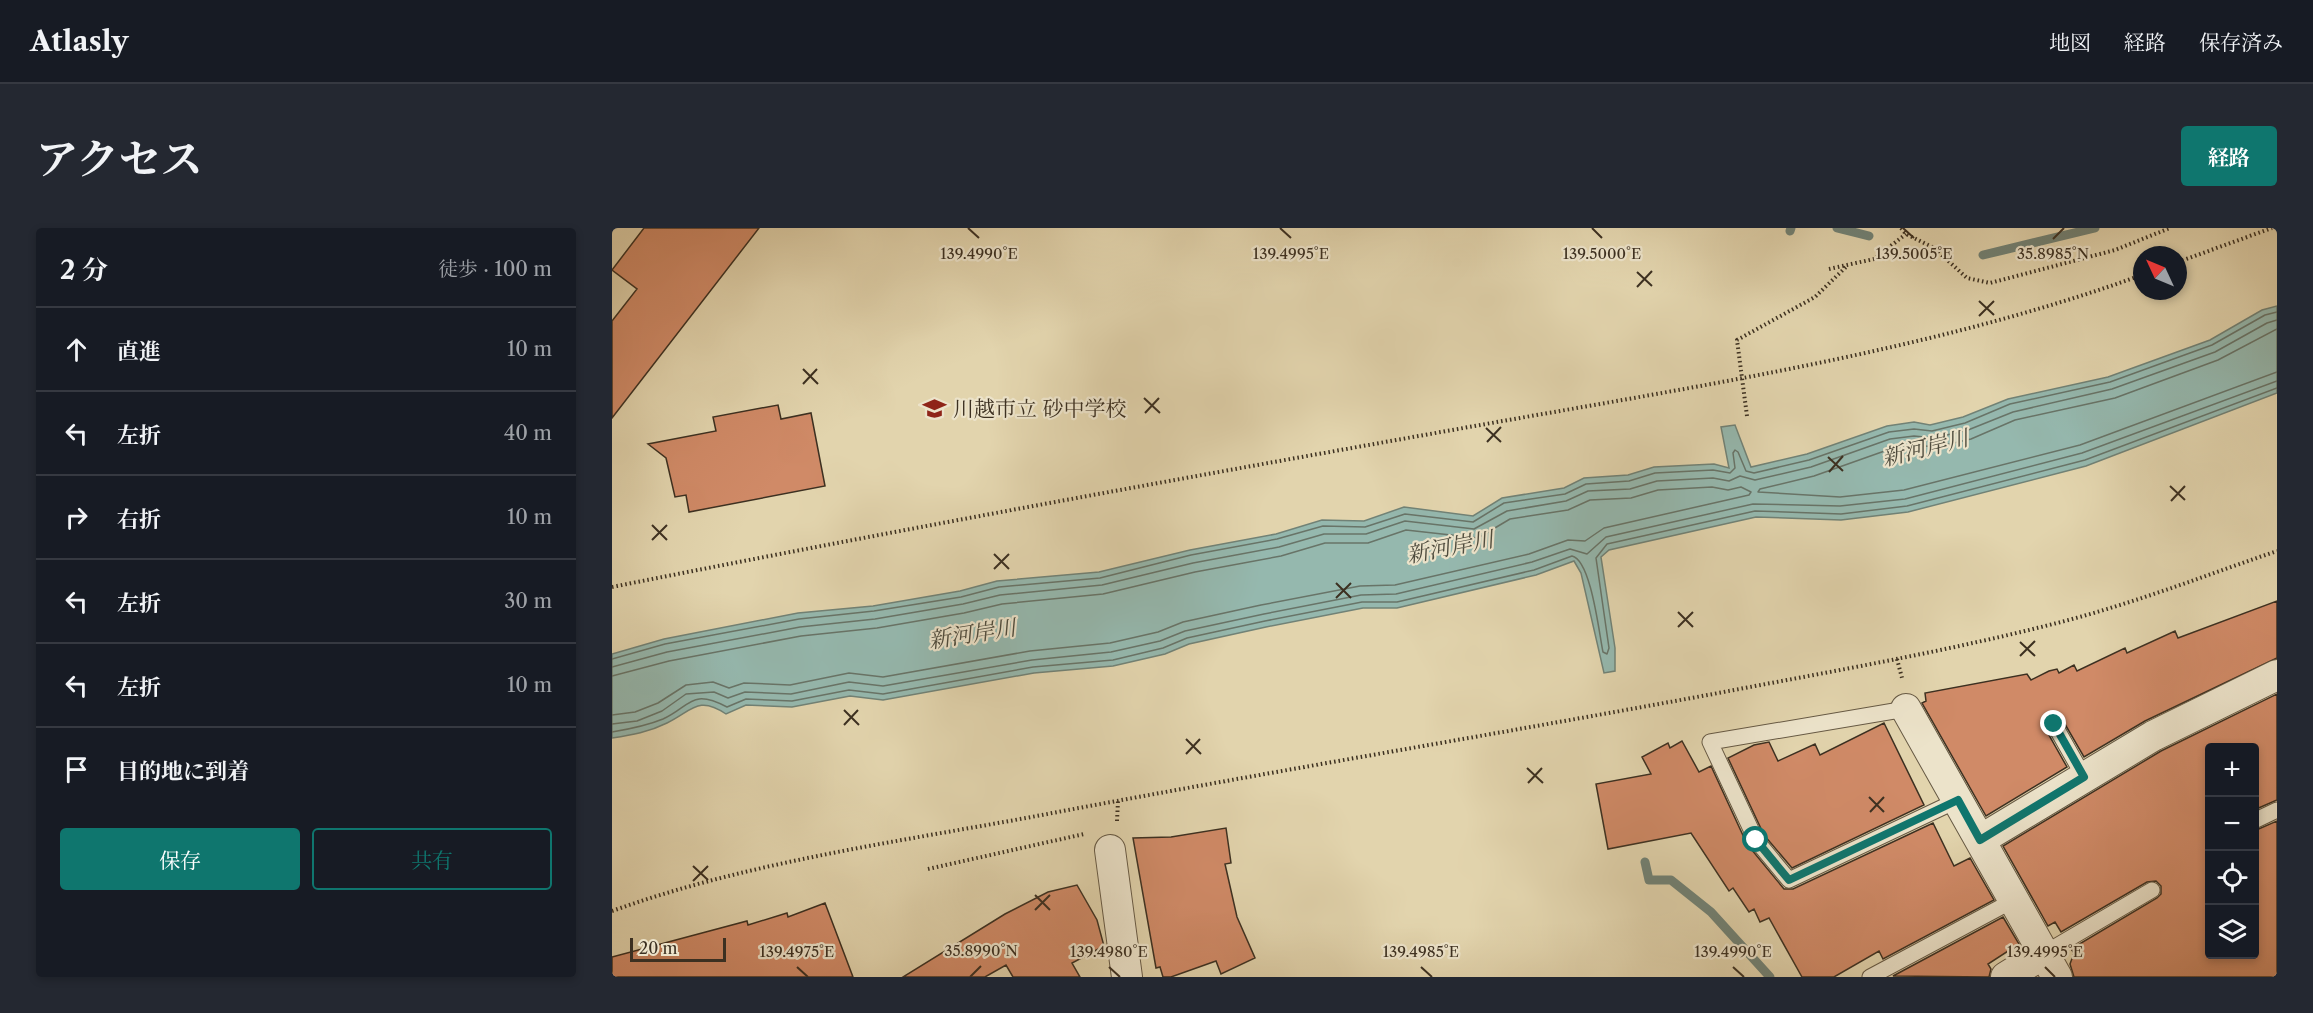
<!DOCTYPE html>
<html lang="ja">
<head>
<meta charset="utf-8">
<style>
	:root { --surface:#171b24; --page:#242831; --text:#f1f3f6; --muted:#9ea1a6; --line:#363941; --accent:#0f766e }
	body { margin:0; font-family:"Libre Caslon Text","Noto Serif JP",serif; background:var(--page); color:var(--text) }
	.controls { position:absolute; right:18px; bottom:18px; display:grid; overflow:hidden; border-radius:6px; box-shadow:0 3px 9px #0003 }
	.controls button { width:54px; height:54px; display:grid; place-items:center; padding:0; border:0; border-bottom:2px solid var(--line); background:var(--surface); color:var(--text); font:30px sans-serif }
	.compass { position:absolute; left:1521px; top:18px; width:54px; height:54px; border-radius:50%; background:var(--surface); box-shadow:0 3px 9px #0003; rotate:314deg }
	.scale { position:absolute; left:18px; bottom:15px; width:96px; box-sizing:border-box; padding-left:6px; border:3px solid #3c3021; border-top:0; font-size:16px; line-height:21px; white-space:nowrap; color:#3c3021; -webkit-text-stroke:4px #ece3ca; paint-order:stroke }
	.stop { position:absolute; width:18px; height:18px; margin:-14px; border:4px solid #0f766e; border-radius:50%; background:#fff }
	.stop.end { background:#0f766e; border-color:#fff; box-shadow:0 2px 6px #0008 }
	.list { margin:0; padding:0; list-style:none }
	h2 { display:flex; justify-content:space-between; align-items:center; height:78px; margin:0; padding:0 24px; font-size:26px }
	h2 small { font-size:20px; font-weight:400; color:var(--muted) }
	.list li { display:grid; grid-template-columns:39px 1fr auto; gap:18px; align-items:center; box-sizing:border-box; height:84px; padding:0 24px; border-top:2px solid var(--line) }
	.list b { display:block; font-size:22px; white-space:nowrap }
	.list em { font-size:20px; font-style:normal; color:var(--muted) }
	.actions { display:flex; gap:12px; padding:18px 24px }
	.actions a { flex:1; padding:14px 0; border:2px solid var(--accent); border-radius:6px; text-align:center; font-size:21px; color:var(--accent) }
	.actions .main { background:var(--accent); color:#fff }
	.icon { flex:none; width:33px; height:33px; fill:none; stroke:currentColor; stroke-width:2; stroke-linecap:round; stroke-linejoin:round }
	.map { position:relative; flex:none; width:1665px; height:749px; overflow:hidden; border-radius:6px }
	header { display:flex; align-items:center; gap:36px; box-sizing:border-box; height:84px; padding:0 30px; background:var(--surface); border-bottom:2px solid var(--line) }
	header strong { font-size:28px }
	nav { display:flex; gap:33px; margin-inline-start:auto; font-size:21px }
	.intro { display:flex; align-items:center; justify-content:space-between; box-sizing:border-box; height:144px; padding:0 36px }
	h1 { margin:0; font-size:42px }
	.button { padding:15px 27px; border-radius:6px; background:var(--accent); color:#fff; font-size:21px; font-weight:700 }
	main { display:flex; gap:36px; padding:0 36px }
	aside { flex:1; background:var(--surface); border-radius:6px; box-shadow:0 3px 9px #0003 }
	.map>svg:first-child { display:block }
	.water { fill:#95b8ae; stroke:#718276; stroke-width:1.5 }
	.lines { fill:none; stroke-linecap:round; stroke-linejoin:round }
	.shore { stroke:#687468; stroke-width:1.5 }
	.stream { stroke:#718276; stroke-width:9 }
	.building { fill:#d08a67; stroke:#3c3021; stroke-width:1.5 }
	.service-casing { stroke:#665944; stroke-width:17 }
	.minor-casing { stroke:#665944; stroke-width:32 }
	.path { stroke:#3c3021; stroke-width:4; stroke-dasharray:1.5 3; stroke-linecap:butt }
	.service { stroke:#ece3ca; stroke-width:15 }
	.minor { stroke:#ece3ca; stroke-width:30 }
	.route { stroke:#0f766e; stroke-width:8 }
	.ticks { fill:none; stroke:#3c3021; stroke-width:2 }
	.labels { text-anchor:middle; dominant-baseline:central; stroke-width:4.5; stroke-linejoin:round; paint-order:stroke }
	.poi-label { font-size:21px; fill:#3c3021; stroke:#ece3ca; text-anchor:start }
	.water-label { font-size:22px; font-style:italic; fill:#4e4b3d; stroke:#ece3ca }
	.ticks-label { font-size:15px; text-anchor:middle; fill:#3c3021; stroke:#ece3ca; stroke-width:4.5; stroke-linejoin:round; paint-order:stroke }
</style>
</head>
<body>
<header>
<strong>Atlasly</strong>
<nav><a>地図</a><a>経路</a><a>保存済み</a></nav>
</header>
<div class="intro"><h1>アクセス</h1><a class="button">経路</a></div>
<main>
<aside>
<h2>2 分<small>徒歩 · 100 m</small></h2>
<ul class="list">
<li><svg class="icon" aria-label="ahead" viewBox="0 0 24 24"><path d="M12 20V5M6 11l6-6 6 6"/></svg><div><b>直進</b></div><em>10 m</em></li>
<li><svg class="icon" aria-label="left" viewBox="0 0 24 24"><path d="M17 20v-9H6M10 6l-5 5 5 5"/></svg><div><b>左折</b></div><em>40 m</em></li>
<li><svg class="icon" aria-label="right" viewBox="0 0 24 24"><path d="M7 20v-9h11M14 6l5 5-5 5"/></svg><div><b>右折</b></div><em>10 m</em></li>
<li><svg class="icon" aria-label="left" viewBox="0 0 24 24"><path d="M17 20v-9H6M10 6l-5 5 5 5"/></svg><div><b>左折</b></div><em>30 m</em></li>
<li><svg class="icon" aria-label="left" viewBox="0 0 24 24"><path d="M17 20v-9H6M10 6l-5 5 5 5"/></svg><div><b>左折</b></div><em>10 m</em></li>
<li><svg class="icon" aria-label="arrive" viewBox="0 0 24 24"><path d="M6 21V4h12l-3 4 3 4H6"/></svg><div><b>目的地に到着</b></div></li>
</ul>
<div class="actions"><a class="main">保存</a><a>共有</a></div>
</aside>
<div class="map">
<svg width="1665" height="749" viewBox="0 0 1665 749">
	<rect width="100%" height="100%" fill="#e2d4ad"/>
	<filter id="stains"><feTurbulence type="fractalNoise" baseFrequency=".00333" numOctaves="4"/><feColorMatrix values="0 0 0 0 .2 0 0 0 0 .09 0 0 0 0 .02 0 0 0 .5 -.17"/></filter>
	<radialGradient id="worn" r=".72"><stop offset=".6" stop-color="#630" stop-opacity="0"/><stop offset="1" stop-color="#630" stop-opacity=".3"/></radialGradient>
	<path class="water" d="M1665 78V165L1474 238 1296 284 1229 292 1144 289 997 322 989 329 1003 420V443L992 445 969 345 962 333 924 347 785 380H751L654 399 577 416 553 426 501 438 422 445 271 472 238 468 180 479 134 477 114 486C86 467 80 483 55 495 37 504 20 507 0 510V426L52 411 186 385 261 378 348 363 385 353 487 344 578 322 664 306 710 292 752 293 792 279 861 288 890 270 952 260 972 250 1016 247 1042 239 1102 236 1117 240 1109 199 1123 197 1139 239 1195 226 1275 198 1302 194 1318 197 1351 189 1396 171 1496 149 1598 112 1650 82Z"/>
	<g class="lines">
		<path class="shore" d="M1665 101 1606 132 1503 170 1403 192 1359 211 1324 219 1302 217 1281 220 1202 248 1148 261 1146 264 1228 269 1292 262 1468 217 1665 144
			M0 431 53 416 187 391 262 383 349 369 387 359 488 350 579 327 665 311 711 298 753 299 793 286 861 294 892 275 953 266 974 256 1017 253 1043 245 1101 242 1118 245 1123 240 1121 225 1123 222 1126 224 1134 243 1142 245 1197 232 1277 204 1302 201 1320 203 1353 195 1398 176 1498 154 1600 117 1653 87 1665 84
			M0 439 55 424 188 399 263 391 351 376 388 367 490 357 581 335 667 319 712 306H754L793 293 862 301 895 283 954 273 976 263 1018 261 1045 253 1101 250 1117 253 1128 248 1143 252 1199 239 1278 211 1302 208 1322 210 1356 202 1401 184 1500 161 1603 124 1655 95 1665 92
			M0 448 57 433 189 408 265 400 352 385 390 376 491 366 583 344 669 328 713 315H756L794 302 866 310 898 291 956 282 978 272 1019 270 1046 262 1100 259 1116 262 1129 259 1139 264 1137 267 992 300 973 313 956 312 917 326 783 357 748 358 649 377 571 394 546 404 498 415 418 423 271 449 237 445 178 457 132 455 117 460 101 454 74 457 46 475 23 484 0 487
			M0 496 25 493 50 483 74 466 102 464 116 470 133 464 179 466 237 454 271 458 420 432 499 424 548 413 573 403 652 386 749 367 784 366 920 334 958 321 975 326 994 309 1141 276 1228 278 1293 271 1470 225 1665 153
			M0 504C18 501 34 498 51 491 79 478 79 460 115 479L134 471 180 473 237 462 271 466 421 439 501 432 551 420 575 410 653 393 750 374H785L922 342 960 328C979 332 987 405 991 424L995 426 997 420 984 330 995 316 1143 283 1229 286 1295 278 1473 232 1665 160"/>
		<path class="stream" d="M1225 0 1257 8
			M1178 3 1179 0
			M1371 27 1483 0
			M1033 634 1037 652H1059L1099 684 1158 749"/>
	</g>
	<path class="building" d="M32 0H147L0 190V93L25 61 0 42Z
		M166 177 169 191 199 185 213 258 77 284 74 267 63 269 54 230 36 216 104 203 101 189Z
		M1665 373V430L1533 493 1472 529 1450 491 1446 487H1438L1433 492V500L1455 539 1374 588 1310 475 1314 473 1313 465 1415 446 1419 452 1437 443 1445 441 1447 445 1462 437 1465 443 1513 420 1515 425 1563 403 1566 410Z
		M1665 466V572L1642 582V519H1598V726H1642V603L1665 593V749H1462L1458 736 1462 725 1459 721 1545 670 1549 666V658L1544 653 1535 654 1449 704 1443 694 1436 698 1391 618 1549 523Z
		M1272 495 1312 577 1180 640 1152 607 1116 530 1142 517 1157 514 1166 533 1203 516 1208 527Z
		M1070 513 1087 544 1099 538 1135 616 1172 661H1181L1321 595 1342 638 1358 630 1382 672 1271 731 1267 723 1222 749H1190L1157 690 1148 694 1142 681 1137 684 1121 660 1117 663 1079 605 996 621 984 556 1039 546 1030 529 1056 515 1058 520Z
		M614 600 619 635 613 636 625 689 643 730 609 746 604 733 559 749H551L548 739 544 740 521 610 559 609Z
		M465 657 485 692 492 718 460 735 468 749H401L394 737 373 749H291L393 686 436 664Z
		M213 675 241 749H0V729L135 693 136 697 175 685 176 689Z
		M1391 689 1407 716 1376 736 1379 741 1377 749 1281 748Z"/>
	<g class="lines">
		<defs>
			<path id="service" d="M1294 481 1098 514 1144 612 1177 652 1346 572
				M1442 496 1472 549
				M1642 593 1665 582
				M1431 726 1540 662
				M1258 749 1402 672"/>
			<path id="minor" d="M1294 481 1445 749
				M1368 612 1541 508 1665 447
				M498 622 515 749
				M1394 749 1431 726"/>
		</defs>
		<use href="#service" class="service-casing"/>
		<use href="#minor" class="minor-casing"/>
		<path class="path" d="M1289 0 1294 6 1322 20 1355 50 1378 55 1503 22 1558 0
			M1566 34 1660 0
			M1217 41 1262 31 1294 6
			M1135 188 1125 112 1203 69 1235 38
			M0 359C285 302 571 250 857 199 1080 159 1317 124 1530 47
			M1285 431 1290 450
			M505 593 506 573
			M316 641 472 606
			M0 683C145 631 301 612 451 583 668 542 885 506 1101 466 1216 444 1332 424 1445 395 1520 376 1592 348 1665 323"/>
		<use href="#service" class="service"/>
		<use href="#minor" class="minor"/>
	</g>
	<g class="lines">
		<path class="route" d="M1144 612 1177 652 1346 572 1368 612 1472 549 1442 496"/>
	</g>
	<path class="ticks" d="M356 0 367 10M668 0 679 10M980 0 990 10M1291 0 1302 10M1441 11 1452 0M1025 44 1040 58M1025 59 1040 43M1367 73 1382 87M1367 88 1382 73M191 141 206 156M191 156 205 141M532 170 548 185M533 185 547 170M874 200 889 214M875 214 889 199M1216 229 1231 243M1217 244 1231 228M1558 258 1573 272M1559 273 1573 258M40 297 55 312M40 312 55 297M382 326 397 341M382 341 397 326M724 355 739 370M724 370 739 355M1066 384 1081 399M1066 399 1081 384M1408 414 1423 428M1408 428 1423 413M232 482 247 497M232 497 246 482M574 511 589 526M574 526 588 511M915 540 931 555M916 555 930 540M1257 569 1272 584M1258 584 1272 569M81 638 96 652M81 653 96 638M423 667 438 682M423 682 438 667M185 739 196 749M497 739 508 749M809 739 820 749M1121 739 1132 749M1433 739 1443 749M358 749 369 738"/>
	<defs>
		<symbol id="school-bare" viewBox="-9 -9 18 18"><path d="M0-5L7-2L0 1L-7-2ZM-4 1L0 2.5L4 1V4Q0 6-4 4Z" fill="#8f2418" stroke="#ece3ca" stroke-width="2.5" paint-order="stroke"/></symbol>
	</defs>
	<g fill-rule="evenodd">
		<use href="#school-bare" x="306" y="164" width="33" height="33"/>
	</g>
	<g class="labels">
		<g class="poi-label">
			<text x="341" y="180">川越市立 砂中学校</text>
		</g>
		<g class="water-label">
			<text transform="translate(1313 220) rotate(-14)">新河岸川</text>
			<text transform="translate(838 319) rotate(-11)">新河岸川</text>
			<text transform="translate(360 406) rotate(-9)">新河岸川</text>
		</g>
	</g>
	<g class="ticks-label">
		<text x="367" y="31">139.4990°E</text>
		<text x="679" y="31">139.4995°E</text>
		<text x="990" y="31">139.5000°E</text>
		<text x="1302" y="31">139.5005°E</text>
		<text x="1441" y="31">35.8985°N</text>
		<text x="369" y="728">35.8990°N</text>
		<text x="185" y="729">139.4975°E</text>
		<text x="497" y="729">139.4980°E</text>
		<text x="809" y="729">139.4985°E</text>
		<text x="1121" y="729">139.4990°E</text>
		<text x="1433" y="729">139.4995°E</text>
	</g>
	<rect width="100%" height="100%" filter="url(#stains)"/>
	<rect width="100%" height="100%" fill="url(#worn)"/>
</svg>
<div class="controls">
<button>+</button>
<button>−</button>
<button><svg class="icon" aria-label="locate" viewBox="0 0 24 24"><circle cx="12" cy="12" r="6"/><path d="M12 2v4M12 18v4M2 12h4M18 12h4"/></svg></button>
<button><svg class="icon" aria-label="layers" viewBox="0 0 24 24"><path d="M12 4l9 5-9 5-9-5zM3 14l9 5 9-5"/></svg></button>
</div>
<svg class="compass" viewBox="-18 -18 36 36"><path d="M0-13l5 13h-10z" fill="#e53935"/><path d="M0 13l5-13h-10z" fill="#9ea1a6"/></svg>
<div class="scale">20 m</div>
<div class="stop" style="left:1144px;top:612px"></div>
<div class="stop end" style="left:1442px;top:496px"></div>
</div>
</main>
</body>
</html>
